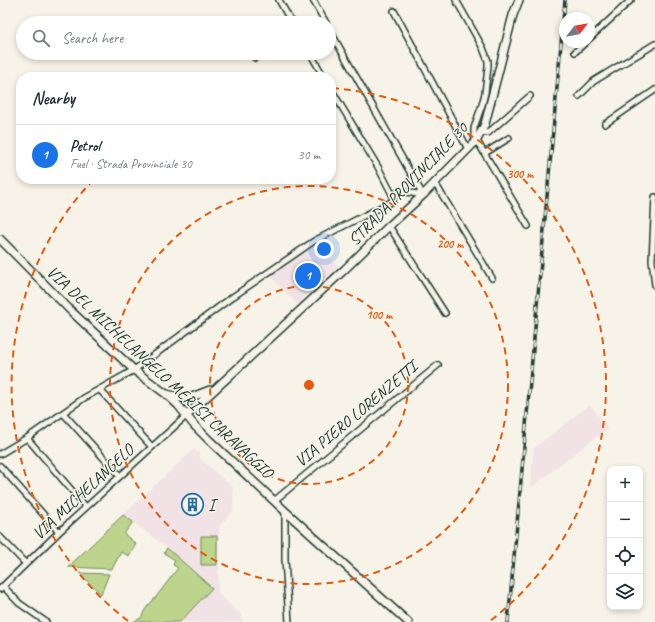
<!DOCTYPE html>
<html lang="en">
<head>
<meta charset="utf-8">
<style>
	:root { --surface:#fff; --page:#f2f2f3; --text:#1f2937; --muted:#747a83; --line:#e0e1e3; --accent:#1a73e8 }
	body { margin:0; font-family:Caveat,sans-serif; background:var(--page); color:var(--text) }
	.controls { position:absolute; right:12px; bottom:12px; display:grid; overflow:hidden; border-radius:8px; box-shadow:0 2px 6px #0003 }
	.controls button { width:36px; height:36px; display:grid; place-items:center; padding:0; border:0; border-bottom:1px solid var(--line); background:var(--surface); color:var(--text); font:20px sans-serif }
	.compass { position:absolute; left:559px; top:12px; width:36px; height:36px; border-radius:50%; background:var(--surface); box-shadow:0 2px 6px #0003; rotate:59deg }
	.you { position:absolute; left:324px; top:249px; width:14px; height:14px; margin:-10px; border:3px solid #fff; border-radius:50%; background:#1a73e8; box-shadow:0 0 0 6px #1a73e833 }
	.badge { display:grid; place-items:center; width:26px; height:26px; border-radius:50%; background:var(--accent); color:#fff; font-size:13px; font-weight:700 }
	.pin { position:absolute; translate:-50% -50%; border:2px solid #fff; box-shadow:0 1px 4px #0006 }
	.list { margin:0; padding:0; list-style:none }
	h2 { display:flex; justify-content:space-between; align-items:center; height:52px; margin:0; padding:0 16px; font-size:17px }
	h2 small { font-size:13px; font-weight:400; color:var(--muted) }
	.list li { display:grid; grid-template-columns:26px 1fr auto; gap:12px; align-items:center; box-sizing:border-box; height:60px; padding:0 16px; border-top:1px solid var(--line) }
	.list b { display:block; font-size:15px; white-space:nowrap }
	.list p { margin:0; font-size:13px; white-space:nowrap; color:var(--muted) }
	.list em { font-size:13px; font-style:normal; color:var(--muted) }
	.icon { flex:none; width:22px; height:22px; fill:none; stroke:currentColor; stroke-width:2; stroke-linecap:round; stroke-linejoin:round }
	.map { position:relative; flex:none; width:655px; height:622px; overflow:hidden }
	.search { position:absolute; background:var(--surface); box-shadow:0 2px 6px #0003; left:16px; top:16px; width:320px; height:44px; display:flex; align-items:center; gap:10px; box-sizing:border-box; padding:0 14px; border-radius:22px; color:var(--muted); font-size:15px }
	.panel { position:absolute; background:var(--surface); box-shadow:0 2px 6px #0003; left:16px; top:72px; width:320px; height:112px; border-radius:16px }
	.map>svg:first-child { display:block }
	.built { fill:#f1e2e6 }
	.green { fill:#bcd48b; stroke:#6e8860 }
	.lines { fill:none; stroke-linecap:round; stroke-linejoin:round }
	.street-casing { stroke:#1f3d34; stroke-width:8 }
	.secondary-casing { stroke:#1f3d34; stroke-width:10 }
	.street { stroke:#f7f3e8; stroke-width:5 }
	.secondary { stroke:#f7f3e8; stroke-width:7 }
	.rail-casing { stroke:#1f3d34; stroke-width:3.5 }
	.rail { stroke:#f7f3e8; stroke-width:2; stroke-dasharray:6; stroke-linecap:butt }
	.ring { fill:none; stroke:#e8590c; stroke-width:2; stroke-dasharray:7 5 }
	.labels { text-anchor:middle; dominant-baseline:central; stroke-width:3; stroke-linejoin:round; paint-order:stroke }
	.street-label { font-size:17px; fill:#1f3d34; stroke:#f7f3e8 }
	.poi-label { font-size:17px; fill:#1f3d34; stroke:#f7f3e8; text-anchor:start }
	.centre { fill:#e8590c; stroke:#f7f3e8; stroke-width:2 }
	.ring-label { font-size:12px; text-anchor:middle; font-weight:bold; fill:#e8590c; stroke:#f7f3e8; stroke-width:3; stroke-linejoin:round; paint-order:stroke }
</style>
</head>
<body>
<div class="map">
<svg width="655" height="622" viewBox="0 0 655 622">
	<rect width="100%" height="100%" fill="#f7f3e8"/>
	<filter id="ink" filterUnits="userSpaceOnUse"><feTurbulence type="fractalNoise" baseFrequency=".025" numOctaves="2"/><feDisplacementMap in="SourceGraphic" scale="8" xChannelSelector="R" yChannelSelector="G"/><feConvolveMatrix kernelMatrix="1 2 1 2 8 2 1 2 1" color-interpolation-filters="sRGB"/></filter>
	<g filter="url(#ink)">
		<path class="built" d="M316 244 338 267 297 304 269 274Z
			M590 405 608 428 530 488 534 448Z
			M194 449 200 454V459L233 487V511L219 527 218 593 242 616V622H180L212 588 164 545 123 515Z"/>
		<path class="green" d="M123 515 133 522 124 534 136 544 129 556 121 552 112 569 68 567Z
			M201 536H217V565H201Z
			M167 548 212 588 180 622H133L141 618 146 608 156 597 178 568 173 565 175 560 164 553Z
			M79 573 109 574 101 594Z"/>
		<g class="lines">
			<defs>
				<path id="street" d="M279 0 292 23
					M313 0 326 23
					M456 0 483 48 488 61V67L485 93 482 105 474 128V136L528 226
					M394 11 468 149
					M329 29 423 195
					M589 39 631 0
					M575 52 586 42
					M310 53 324 77
					M255 58 263 53
					M331 89 378 167 392 194 406 192 423 195
					M579 96 594 81 655 44
					M605 124 655 90
					M481 132 488 133 530 96
					M485 153 509 138
					M435 183 492 278
					M655 197 652 260 655 285
					M389 226 445 313
					M100 390 152 447
					M63 413 120 476
					M27 438 86 507
					M0 454 27 438 84 398 134 370 231 298 314 241 393 201 392 194
					M0 466 59 532
					M274 501 438 365
					M285 511V559L289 622
					M0 537 26 564
					M3 586 19 603 46 622
					M0 589 59 532 186 416"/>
				<path id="secondary" d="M0 239 71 311 134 370 166 394 178 405 194 425 209 440 285 511 408 622
					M167 394 182 398 192 397 210 390
					M186 416 344 270 389 226 423 195 477 140 485 124 513 15 519 0"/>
			</defs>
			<use href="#street" class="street-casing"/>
			<use href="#secondary" class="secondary-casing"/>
			<use href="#street" class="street"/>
			<use href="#secondary" class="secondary"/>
			<defs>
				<path id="rail" d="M508 622 565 0"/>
			</defs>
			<use href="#rail" class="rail-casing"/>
			<use href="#rail" class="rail"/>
		</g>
	</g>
	<g class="ring">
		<circle cx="309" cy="385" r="99"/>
		<circle cx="309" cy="385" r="199"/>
		<path d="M128 621A298 298 0 0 1 93 180M332 88A298 298 0 0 1 490 621"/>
	</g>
	<defs>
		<symbol id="building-ring" viewBox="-11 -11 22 22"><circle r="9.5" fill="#f7f3e8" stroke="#1f6fb2" stroke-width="1.5"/><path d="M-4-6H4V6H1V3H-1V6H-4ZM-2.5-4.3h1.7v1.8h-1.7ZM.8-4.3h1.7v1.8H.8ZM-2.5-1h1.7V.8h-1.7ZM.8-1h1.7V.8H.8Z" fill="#1f6fb2"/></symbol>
	</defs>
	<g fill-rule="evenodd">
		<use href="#building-ring" x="180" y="492" width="25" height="25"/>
	</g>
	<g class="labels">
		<g class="street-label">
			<text transform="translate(408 184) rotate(-46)">STRADA PROVINCIALE 30</text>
			<text transform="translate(160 372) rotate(43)">VIA DEL MICHELANGELO MERISI CARAVAGGIO</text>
			<text transform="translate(356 414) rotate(-40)">VIA PIERO LORENZETTI</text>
			<text transform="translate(83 492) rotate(-43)">VIA MICHELANGELO</text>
		</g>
		<g class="poi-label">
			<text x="208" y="505">I</text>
		</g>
	</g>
	<circle cx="309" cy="385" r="6" class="centre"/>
	<g class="ring-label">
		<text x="520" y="178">300 m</text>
		<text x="450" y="248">200 m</text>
		<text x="379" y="319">100 m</text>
	</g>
</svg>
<div class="controls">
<button>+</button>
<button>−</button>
<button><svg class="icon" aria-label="locate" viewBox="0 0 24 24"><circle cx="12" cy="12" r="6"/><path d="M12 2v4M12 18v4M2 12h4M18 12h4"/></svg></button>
<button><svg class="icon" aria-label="layers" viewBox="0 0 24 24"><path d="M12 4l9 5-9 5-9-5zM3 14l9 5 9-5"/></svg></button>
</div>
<svg class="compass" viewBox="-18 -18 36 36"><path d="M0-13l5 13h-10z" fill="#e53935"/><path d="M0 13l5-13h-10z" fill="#747a83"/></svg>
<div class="you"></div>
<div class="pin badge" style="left:308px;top:276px">1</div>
<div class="search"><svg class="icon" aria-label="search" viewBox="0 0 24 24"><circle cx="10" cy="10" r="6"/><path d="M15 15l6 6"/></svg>Search here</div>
<section class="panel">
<h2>Nearby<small></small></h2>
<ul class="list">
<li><span class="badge">1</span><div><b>Petrol</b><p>Fuel · Strada Provinciale 30</p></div><em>30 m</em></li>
</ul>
</section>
</div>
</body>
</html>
